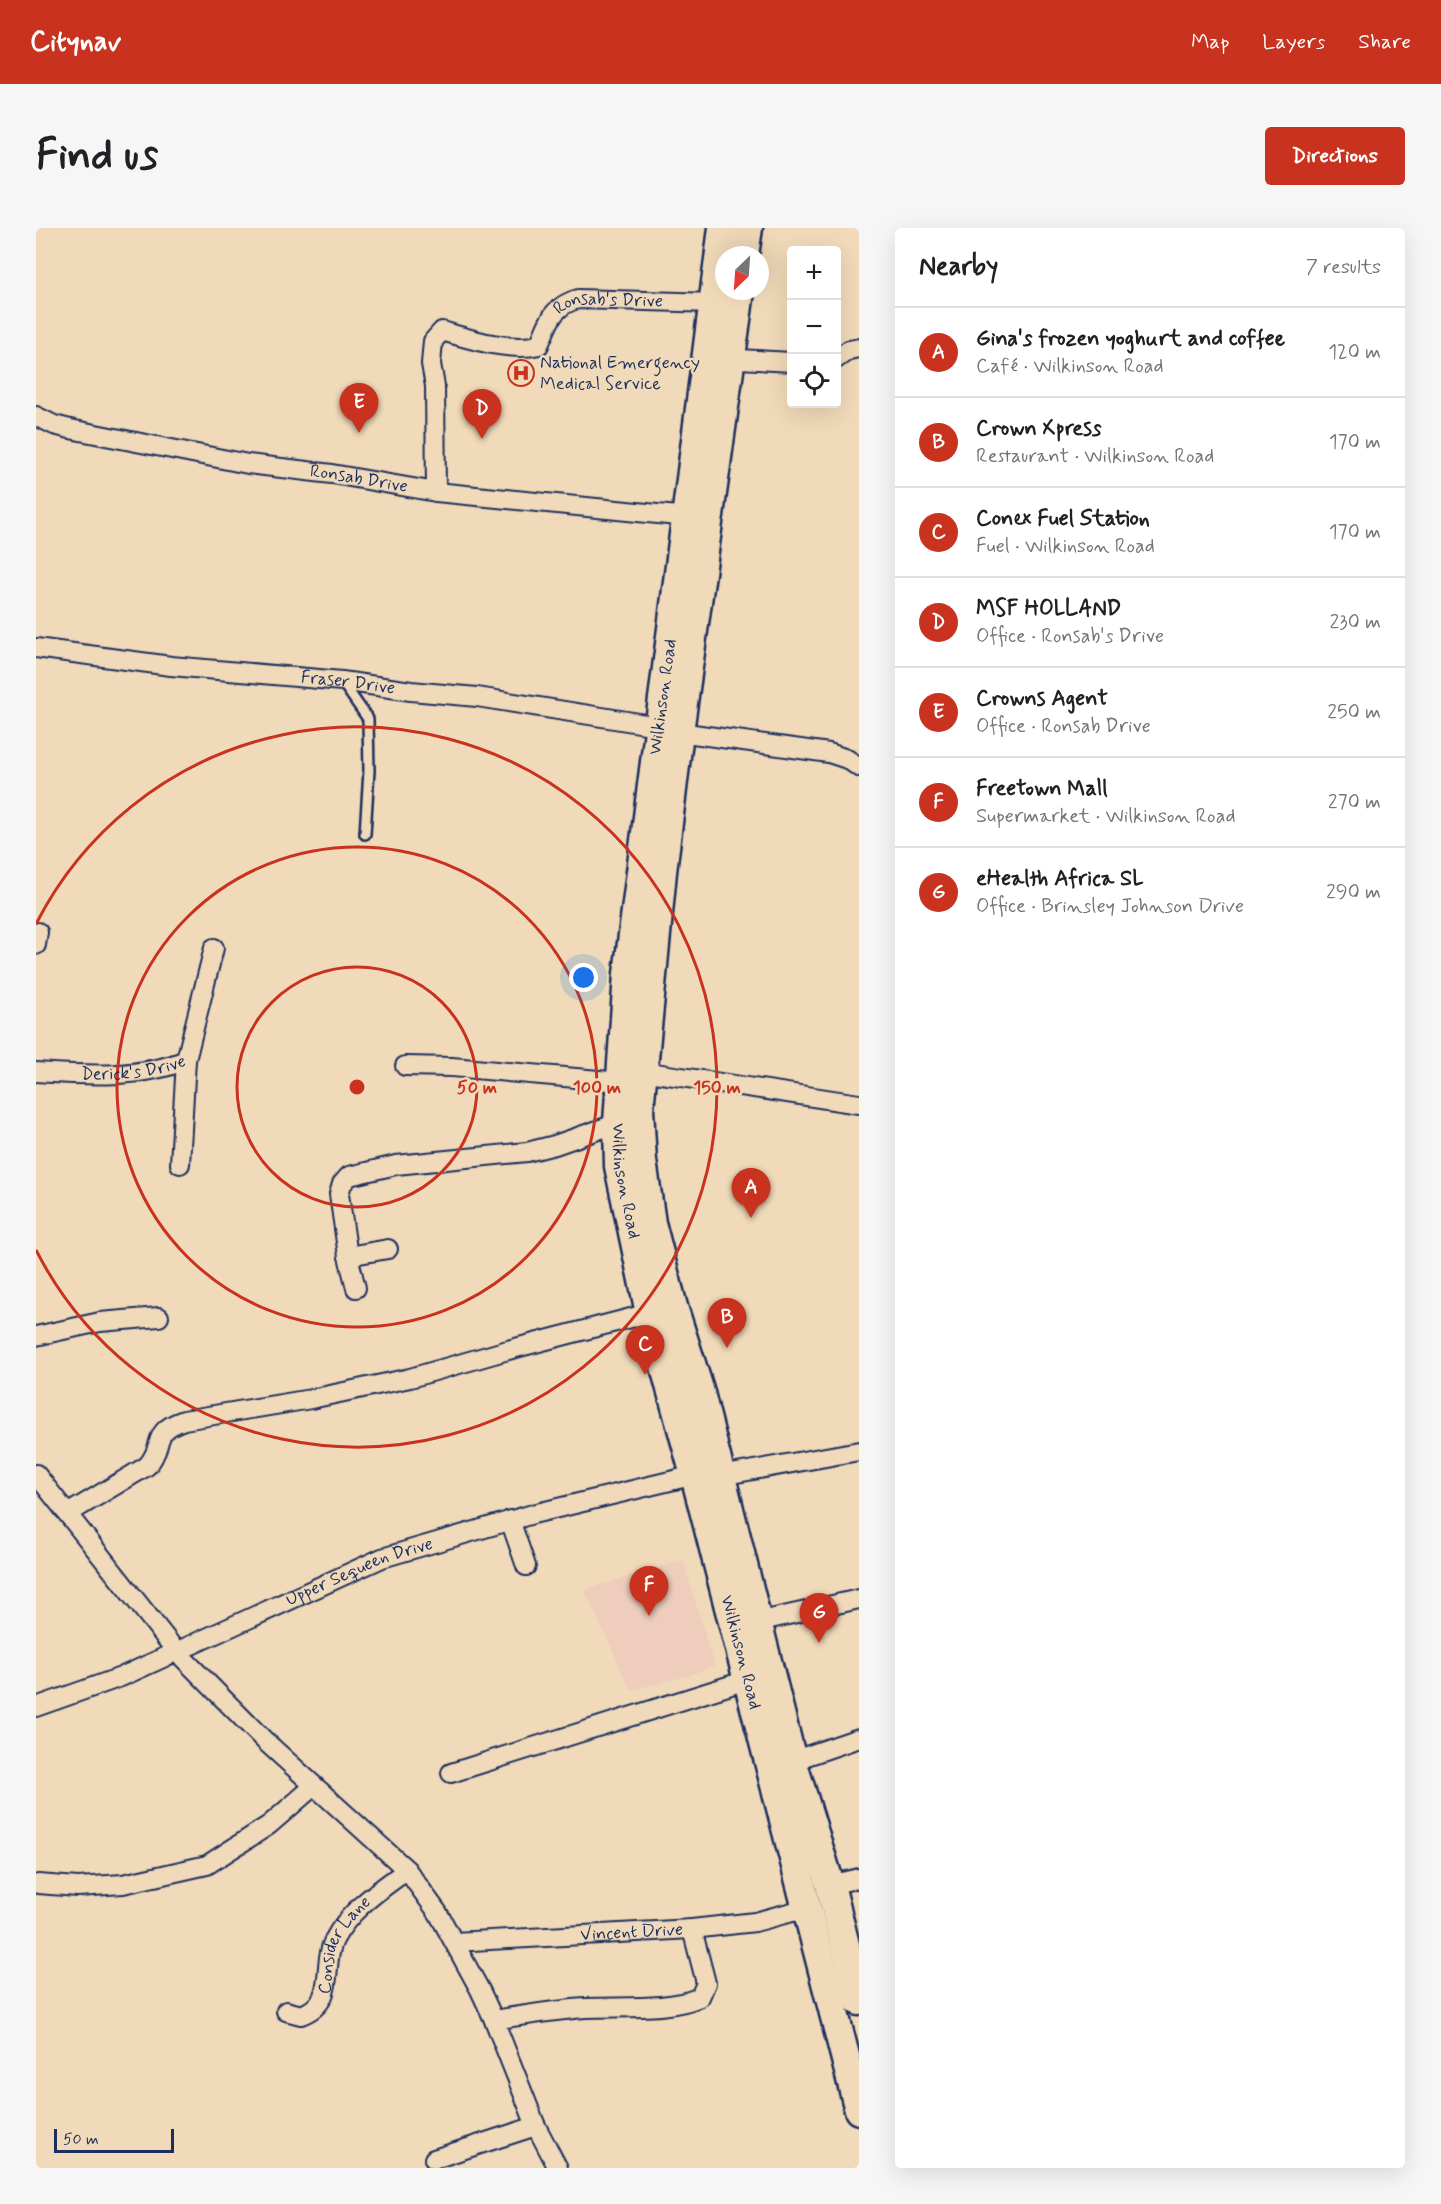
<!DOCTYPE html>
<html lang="en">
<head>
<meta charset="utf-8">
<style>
	:root { --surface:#fff; --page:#f6f6f6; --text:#202124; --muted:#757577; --line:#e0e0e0; --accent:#c8321e }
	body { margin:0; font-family:Mynerve,sans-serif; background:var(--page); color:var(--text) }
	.controls { position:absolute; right:18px; top:18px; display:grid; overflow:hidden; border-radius:6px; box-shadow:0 6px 24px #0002 }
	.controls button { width:54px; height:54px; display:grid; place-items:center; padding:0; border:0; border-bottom:2px solid var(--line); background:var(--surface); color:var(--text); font:30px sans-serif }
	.compass { position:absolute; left:679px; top:18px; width:54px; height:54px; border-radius:50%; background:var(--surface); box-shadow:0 6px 24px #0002; rotate:205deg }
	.scale { position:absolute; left:18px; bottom:15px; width:120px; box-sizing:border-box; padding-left:6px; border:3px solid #1b2f5e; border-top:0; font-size:16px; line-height:21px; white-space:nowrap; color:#1b2f5e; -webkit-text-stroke:4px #f1dab9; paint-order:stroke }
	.you { position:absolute; left:548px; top:750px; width:21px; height:21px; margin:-15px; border:4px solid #fff; border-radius:50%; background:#1a73e8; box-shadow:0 0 0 9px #1a73e833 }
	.badge { display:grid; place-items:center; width:39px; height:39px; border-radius:50%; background:var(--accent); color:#fff; font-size:20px; font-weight:700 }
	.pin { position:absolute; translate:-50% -50px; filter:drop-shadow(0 2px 3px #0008) }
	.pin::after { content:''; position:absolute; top:32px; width:21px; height:18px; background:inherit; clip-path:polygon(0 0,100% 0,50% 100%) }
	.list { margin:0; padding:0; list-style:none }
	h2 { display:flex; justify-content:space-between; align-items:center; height:78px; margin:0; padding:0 24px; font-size:26px }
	h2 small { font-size:20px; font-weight:400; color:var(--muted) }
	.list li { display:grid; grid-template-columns:39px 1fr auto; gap:18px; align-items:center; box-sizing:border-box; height:90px; padding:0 24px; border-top:2px solid var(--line) }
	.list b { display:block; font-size:22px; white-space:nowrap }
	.list p { margin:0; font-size:20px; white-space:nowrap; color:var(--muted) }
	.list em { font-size:20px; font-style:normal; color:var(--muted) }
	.icon { flex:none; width:33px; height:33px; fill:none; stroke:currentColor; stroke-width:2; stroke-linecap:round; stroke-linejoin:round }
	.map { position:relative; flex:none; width:823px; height:1940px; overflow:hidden; border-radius:6px }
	header { display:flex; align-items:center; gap:36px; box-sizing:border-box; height:84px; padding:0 30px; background:var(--accent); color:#fff }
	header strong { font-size:28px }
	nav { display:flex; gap:33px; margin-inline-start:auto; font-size:21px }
	.intro { display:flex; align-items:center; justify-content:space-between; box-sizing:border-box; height:144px; padding:0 36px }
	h1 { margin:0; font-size:42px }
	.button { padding:15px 27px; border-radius:6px; background:var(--accent); color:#fff; font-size:21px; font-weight:700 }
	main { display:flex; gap:36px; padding:0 36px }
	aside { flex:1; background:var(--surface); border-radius:6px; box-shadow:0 6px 24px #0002 }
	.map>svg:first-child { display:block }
	.built { fill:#eecdbc }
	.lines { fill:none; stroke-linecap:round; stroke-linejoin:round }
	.service-casing { stroke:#1b2f5e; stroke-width:14 }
	.minor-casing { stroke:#1b2f5e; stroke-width:22 }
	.primary-casing { stroke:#1b2f5e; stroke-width:33 }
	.service { stroke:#f1dab9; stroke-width:9 }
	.minor { stroke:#f1dab9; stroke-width:18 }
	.primary { stroke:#f1dab9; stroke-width:28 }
	.ring { fill:none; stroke:#c8321e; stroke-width:3 }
	.labels { text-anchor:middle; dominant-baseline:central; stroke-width:5; stroke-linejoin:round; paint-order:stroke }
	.street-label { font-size:18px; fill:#1b2f5e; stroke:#f1dab9 }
	.poi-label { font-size:18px; fill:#1b2f5e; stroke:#f1dab9; text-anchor:start }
	.centre { fill:#c8321e; stroke:#f1dab9; stroke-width:3 }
	.ring-label { font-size:18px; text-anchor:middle; font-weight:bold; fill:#c8321e; stroke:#f1dab9; stroke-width:5; stroke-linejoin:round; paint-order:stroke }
</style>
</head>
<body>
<header>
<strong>Citynav</strong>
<nav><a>Map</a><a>Layers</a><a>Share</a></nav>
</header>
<div class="intro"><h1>Find us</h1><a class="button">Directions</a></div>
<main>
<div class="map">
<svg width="823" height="1940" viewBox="0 0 823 1940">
	<rect width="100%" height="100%" fill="#f1dab9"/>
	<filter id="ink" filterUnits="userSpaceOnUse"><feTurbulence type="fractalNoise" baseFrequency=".0167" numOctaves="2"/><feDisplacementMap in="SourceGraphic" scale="12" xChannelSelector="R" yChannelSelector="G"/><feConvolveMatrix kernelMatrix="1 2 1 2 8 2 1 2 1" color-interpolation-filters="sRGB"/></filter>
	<g filter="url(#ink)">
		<path class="built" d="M647 1332 678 1437 651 1448 595 1462 548 1362Z"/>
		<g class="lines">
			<defs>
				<path id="service" d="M307 455 332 491 333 543 329 606"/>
				<g id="minor">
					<path d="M685 130 756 134"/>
					<path d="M800 131 813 122 823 120"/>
					<path id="s1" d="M0 188 18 197 34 201 212 236 296 246 400 264 652 289"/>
					<path id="s2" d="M400 264 399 158 395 136 397 113 406 103C434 111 474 124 503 117 513 94 516 78 542 71L678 75"/>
					<path id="s3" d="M0 420 135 438 306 453 375 463 441 469 622 498"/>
					<path d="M643 504 793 525 811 531 823 539"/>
					<path d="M0 717 2 704"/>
					<path d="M369 838 416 839 585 854"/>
					<path d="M606 843 823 876"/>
					<path id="s4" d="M0 844C49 847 104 851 150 832L178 720"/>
					<path d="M144 936 150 832"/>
					<path d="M312 1028 352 1021"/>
					<path d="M320 1060 312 1028 303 966 306 956 313 948 360 937 491 924 519 917 582 895"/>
					<path d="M0 1108 64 1094 123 1089"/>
					<path d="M0 1246 140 1423 229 1513 371 1642 402 1685 444 1762 458 1792 500 1898 522 1940"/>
					<path d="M684 1248 823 1223"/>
					<path d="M33 1285 111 1238C130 1217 113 1204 148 1192L275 1171 374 1150 472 1122 614 1085"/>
					<path d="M474 1292 490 1338"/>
					<path d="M721 1394 823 1371"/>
					<path id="s5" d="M0 1479 85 1449 346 1330 497 1286 659 1247"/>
					<path d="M756 1533 823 1510"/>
					<path d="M415 1545 711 1452"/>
					<path d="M2 1656 42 1659 87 1656 171 1637 233 1597 278 1558"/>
					<path d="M794 1657 823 1650"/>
					<path id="s6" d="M418 1714 656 1701 719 1694 771 1680"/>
					<path id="s7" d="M250 1783 265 1787C302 1774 285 1738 298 1712 314 1681 344 1662 371 1642"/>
					<path d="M458 1792C489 1787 519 1782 550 1780 585 1778 632 1783 664 1769L670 1755 656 1701"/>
					<path d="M398 1931 500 1898"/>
				</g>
				<g id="primary">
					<path id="s8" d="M687 0 592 746 582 895 583 938 614 1085 659 1247 823 1882"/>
					<path d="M708 27 712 0"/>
					<path d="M704 63 643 504 626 644 603 882 606 933 615 995 637 1079 663 1161 756 1533 794 1657 823 1773"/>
				</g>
			</defs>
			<use href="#service" class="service-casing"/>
			<use href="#minor" class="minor-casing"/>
			<use href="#primary" class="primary-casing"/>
			<use href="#service" class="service"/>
			<use href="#minor" class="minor"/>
			<use href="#primary" class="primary"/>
		</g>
	</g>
	<g class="ring">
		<circle cx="321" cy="859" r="120"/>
		<circle cx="321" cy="859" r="240"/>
		<path d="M0 696A360 360 0 1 1 0 1022"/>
	</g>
	<defs>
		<symbol id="hospital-ring" viewBox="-11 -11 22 22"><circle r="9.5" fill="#f1dab9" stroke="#c8321e" stroke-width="1.5"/><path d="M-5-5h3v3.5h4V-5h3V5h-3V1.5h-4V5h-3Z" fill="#c8321e"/></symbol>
	</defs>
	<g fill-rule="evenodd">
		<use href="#hospital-ring" x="470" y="130" width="30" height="30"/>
	</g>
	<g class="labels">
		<g class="street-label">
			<text stroke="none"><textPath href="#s2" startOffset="357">Ronsab's Drive</textPath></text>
			<text stroke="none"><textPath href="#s1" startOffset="330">Ronsab Drive</textPath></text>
			<text stroke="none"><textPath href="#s3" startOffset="314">Fraser Drive</textPath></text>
			<text transform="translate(627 469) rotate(-82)">Wilkinson Road</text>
			<text stroke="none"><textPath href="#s4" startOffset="98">Derick's Drive</textPath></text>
			<text stroke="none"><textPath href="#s8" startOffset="960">Wilkinson Road</textPath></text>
			<text stroke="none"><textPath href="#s5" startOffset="351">Upper Sequeen Drive</textPath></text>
			<text stroke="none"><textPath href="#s8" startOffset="1446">Wilkinson Road</textPath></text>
			<text stroke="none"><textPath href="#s6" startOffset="178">Vincent Drive</textPath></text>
			<text stroke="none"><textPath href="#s7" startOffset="102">Consider Lane</textPath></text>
		</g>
		<g class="poi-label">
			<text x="504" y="135">National Emergency<tspan x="504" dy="21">Medical Service</tspan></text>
		</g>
	</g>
	<circle cx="321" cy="859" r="9" class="centre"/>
	<g class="ring-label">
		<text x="441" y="865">50 m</text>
		<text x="561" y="865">100 m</text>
		<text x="681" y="865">150 m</text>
	</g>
</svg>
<div class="controls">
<button>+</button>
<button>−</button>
<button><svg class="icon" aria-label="locate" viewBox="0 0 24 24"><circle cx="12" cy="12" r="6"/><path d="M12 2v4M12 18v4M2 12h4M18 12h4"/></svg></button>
</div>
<svg class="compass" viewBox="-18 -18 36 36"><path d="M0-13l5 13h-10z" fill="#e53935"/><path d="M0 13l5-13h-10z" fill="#757577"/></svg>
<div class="scale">50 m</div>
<div class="you"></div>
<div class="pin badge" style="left:715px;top:990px">A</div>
<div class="pin badge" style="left:691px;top:1120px">B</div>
<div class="pin badge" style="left:609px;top:1147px">C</div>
<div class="pin badge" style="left:446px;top:211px">D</div>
<div class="pin badge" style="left:323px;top:205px">E</div>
<div class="pin badge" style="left:613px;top:1388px">F</div>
<div class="pin badge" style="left:783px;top:1415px">G</div>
</div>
<aside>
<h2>Nearby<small>7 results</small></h2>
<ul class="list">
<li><span class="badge">A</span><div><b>Gina's frozen yoghurt and coffee</b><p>Café · Wilkinson Road</p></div><em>120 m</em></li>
<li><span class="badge">B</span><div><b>Crown Xpress</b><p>Restaurant · Wilkinson Road</p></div><em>170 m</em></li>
<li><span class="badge">C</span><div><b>Conex Fuel Station</b><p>Fuel · Wilkinson Road</p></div><em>170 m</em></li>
<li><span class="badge">D</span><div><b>MSF HOLLAND</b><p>Office · Ronsab's Drive</p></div><em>230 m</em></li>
<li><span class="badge">E</span><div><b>Crowns Agent</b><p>Office · Ronsab Drive</p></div><em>250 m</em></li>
<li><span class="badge">F</span><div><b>Freetown Mall</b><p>Supermarket · Wilkinson Road</p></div><em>270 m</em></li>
<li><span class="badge">G</span><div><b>eHealth Africa SL</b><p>Office · Brinsley Johnson Drive</p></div><em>290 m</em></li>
</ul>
</aside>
</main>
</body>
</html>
